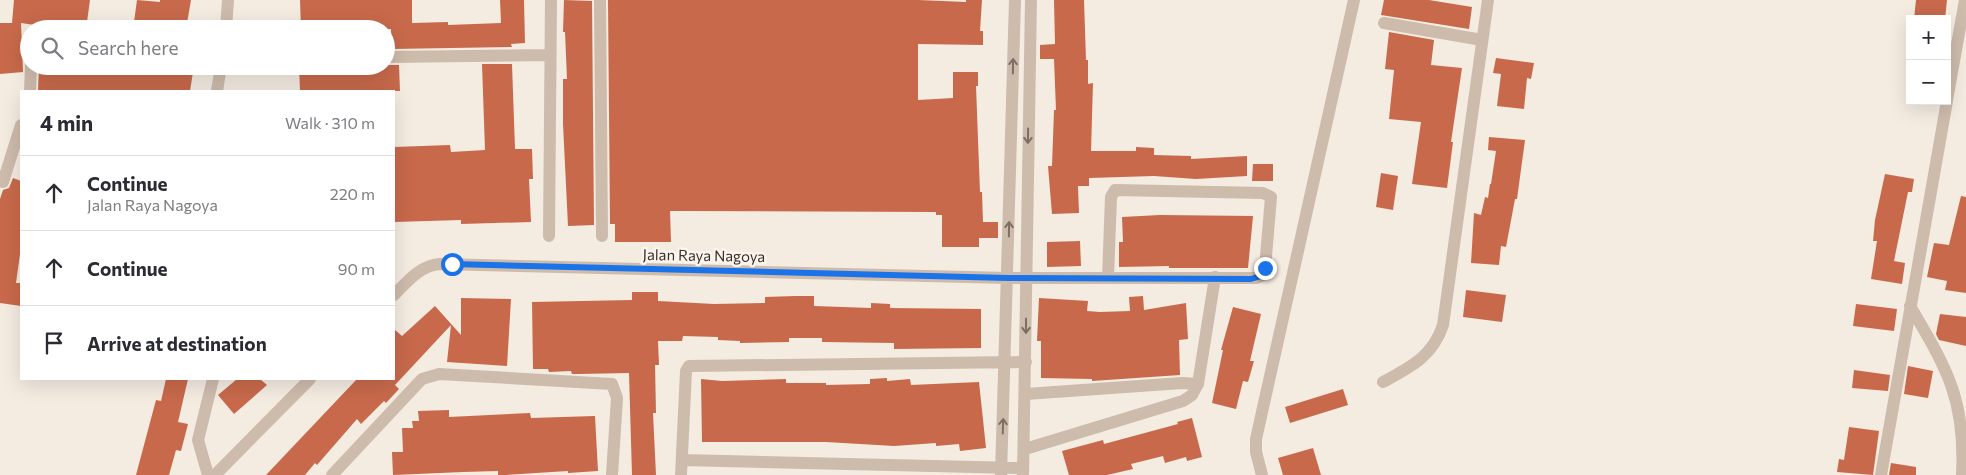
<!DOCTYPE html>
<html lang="en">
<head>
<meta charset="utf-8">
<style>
	:root { --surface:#fff; --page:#f7f7f7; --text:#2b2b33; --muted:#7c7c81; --line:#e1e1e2 }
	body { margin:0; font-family:Commissioner,sans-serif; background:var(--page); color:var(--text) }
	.controls { position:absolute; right:15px; top:15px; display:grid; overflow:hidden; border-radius:0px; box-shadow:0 5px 20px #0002 }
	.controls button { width:45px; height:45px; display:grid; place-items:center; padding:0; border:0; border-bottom:1px solid var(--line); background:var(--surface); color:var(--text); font:25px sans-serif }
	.stop { position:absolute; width:15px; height:15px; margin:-11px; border:4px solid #1a73e8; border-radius:50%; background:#fff }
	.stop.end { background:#1a73e8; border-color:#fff; box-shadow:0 1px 5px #0008 }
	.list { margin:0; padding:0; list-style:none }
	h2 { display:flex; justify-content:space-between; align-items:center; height:65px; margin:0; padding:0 20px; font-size:21px }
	h2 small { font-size:16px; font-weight:400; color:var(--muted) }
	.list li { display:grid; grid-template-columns:32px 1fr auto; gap:15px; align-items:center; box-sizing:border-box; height:75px; padding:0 20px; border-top:1px solid var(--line) }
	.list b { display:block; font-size:19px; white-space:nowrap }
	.list p { margin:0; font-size:16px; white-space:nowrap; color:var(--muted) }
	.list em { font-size:16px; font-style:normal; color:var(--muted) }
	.icon { flex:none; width:28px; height:28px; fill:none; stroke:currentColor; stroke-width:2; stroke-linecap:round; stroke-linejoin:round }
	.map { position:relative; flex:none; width:1966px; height:475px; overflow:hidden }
	.search { position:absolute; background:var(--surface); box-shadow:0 5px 20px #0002; left:20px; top:20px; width:375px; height:55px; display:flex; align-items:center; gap:12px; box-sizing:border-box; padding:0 18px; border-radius:28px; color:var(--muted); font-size:19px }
	.panel { position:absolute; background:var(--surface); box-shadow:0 5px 20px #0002; left:20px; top:90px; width:375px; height:290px; border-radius:0px }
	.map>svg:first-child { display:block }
	.building { fill:#c8694b }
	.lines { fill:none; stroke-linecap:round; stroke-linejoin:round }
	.street { stroke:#cdbbac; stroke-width:12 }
	.oneway { stroke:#7d6f65 }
	.route { stroke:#1a73e8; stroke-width:6 }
	.labels { text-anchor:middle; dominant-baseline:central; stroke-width:5; stroke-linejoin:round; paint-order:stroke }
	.street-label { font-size:15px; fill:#3b302b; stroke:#fbf5ee }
</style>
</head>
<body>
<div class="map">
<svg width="1966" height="475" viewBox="0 0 1966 475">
	<rect width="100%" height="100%" fill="#f4ebe1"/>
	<path class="building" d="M14 0H90L86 29H63L21 23 23 72 0 74V23H18H12Z
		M137 0 160 2V0H191L186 29H133Z
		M300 0H412V23L448 22V25L501 23 500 0H524L525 43 511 44 512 47 392 49 391 29H301Z
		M564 0 592 1 594 225 568 226 563 124V79H567L565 32H563Z
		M608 0H918L966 2V0H982L980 31H983V45L918 44V100L953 98V72H978V86H976L980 192H982L983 222H998V238H979V247H942V215H936V212L670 211 671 242H615V224H610Z
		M1054 0H1084L1086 60H1088V84L1093 83 1091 151H1136V147L1154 148V155L1191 156V159L1247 156V176L1196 179 1154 176 1089 178V186H1078L1079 213 1052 214 1048 166H1052L1054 110H1056L1054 59H1040V45L1055 44Z
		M1384 0H1429L1472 7 1469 29 1381 15Z
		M1916 0H1947L1945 19H1914Z
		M1389 32 1434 40 1431 65 1462 68 1451 142H1453L1447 188 1412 184 1421 122 1389 119 1394 70 1385 69Z
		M1496 58 1534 63 1531 79 1527 78 1524 109 1497 106 1501 74 1493 73Z
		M482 64H512L515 149H532L533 179H529L531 222 461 224V220L394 222V147L450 145 451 152 485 150Z
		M386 65H399L400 91H300L299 66Z
		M39 66H194L190 91H38Z
		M1489 137 1525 140 1517 199H1515L1506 247 1501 246 1499 265 1471 263 1474 213 1481 215 1485 197 1488 198 1490 184H1491L1496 151 1488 150Z
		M1253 164H1273V181H1252Z
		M1381 173 1398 176 1393 210 1376 207Z
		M1885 174 1914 179 1912 192H1908L1894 261 1905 263 1902 284 1871 279 1877 241H1873L1875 220Z
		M13 178 21 181V247L16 283H21V306L0 303V199L3 190 9 188Z
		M1961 196 1966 197V293L1945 290 1947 281 1927 277 1934 243 1949 245Z
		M1160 215 1253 216 1248 268H1169V266L1119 267V242H1123L1122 217Z
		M1080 241 1081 266 1047 267V242Z
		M1466 290 1506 295 1502 322 1463 317Z
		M632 292H658V301L714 304 765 303V297L795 296H814V306L871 308V303L890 304V308L981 309V348L894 349V343L822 342V338H789V342L740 343V341L718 340V337L683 336 682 341H658L659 365H655L656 413H653L656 475H632L629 373 579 374H572L571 371 549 372 548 369H533L532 302 632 300Z
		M1143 296 1144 310 1186 303 1188 339 1179 340 1180 375 1092 381V379L1041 378V341H1037L1039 298 1088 301 1087 311 1100 312 1130 311 1129 297Z
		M461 298 511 299 507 366 447 362 451 325 395 385 399 389 386 403 384 401 361 424 357 419 317 465 315 463 305 475H266L357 379H394V329L402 336 435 306 461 335Z
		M1856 304 1897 309 1894 331 1853 326Z
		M1233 307 1261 314 1250 361H1254L1248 382 1243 381 1236 409 1212 403 1223 350H1221Z
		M1940 314 1966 317V346L1939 340 1936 334Z
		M1908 366 1933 371 1928 398 1904 394Z
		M1854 370 1890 375 1888 391 1852 388Z
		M887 378V381L910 379 911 385 979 382 986 448 960 451 959 444 936 446V443L894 446 826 442H702L701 379 722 381 786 379V383H826V385L870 384V379Z
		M166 379H188L178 422 188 424 181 451 176 450 169 475H136L156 400 161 401Z
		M237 379H260L267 385 234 414 218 395Z
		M1343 389 1348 405 1290 423 1285 407Z
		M449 410V417L530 413 531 418 595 416 598 471 568 473V471L506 475H498V471L463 472 393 475 392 452H403L402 428H413L412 421H419L418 411Z
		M1192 418 1202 457 1187 461 1186 457 1165 463 1163 456 1131 464 1133 469 1107 475H1069L1062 451 1103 440 1104 444 1178 424 1177 422Z
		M1849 427 1879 431 1873 475 1837 472 1839 459 1844 460Z
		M1313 448 1321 475H1283L1278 458Z
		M1891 463 1916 467V475H1889Z"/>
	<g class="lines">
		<path class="street" d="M600 0 602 236
			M1384 23 1482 40
			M226 29 228 0
			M386 57 550 55
			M30 91 31 66
			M217 91 221 66
			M1947 100 1965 0
			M3 182 21 125
			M549 236 551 0
			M394 295C408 281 419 266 440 264L1008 278H1257L1261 276 1265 268 1271 197 1263 193 1115 190 1111 197 1108 278
			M1910 306C1946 367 1966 399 1962 475
			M1383 382C1411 367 1433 356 1443 325L1488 0
			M1026 394 1182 383 1198 384
			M1025 449 1183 401 1192 395 1198 384 1215 277
			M682 460 1023 468
			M208 475 198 440 213 379
			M215 475 310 379
			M332 475 422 379 439 374 612 384 617 398 612 475
			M681 475 686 371 689 366 1026 362
			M1001 475 1015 0
			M1023 475 1031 0
			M1262 475 1256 452V439L1354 0
			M1881 475 1947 101"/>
	</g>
	<defs><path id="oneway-shaft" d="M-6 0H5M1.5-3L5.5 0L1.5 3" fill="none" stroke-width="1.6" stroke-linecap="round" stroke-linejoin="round" transform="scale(1.25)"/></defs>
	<g class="oneway">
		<use href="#oneway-shaft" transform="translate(1013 66) rotate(-89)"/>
		<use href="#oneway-shaft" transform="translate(1028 136) rotate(91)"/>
		<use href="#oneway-shaft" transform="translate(1009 229) rotate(-89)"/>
		<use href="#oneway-shaft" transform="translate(1026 326) rotate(90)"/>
		<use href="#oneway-shaft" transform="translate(1003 426) rotate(-88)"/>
	</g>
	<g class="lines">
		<path class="route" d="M452 264 1008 278 1251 279 1261 276 1265 268"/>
	</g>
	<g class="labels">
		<g class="street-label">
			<text transform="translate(704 255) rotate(1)">Jalan Raya Nagoya</text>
		</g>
	</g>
</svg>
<div class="controls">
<button>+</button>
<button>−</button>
</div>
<div class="stop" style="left:452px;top:264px"></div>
<div class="stop end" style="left:1265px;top:268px"></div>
<div class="search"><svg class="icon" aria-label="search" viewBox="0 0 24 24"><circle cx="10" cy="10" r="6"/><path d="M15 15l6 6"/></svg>Search here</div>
<section class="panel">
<h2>4 min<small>Walk · 310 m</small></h2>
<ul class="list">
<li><svg class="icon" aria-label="ahead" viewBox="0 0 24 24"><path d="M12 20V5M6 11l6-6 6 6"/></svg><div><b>Continue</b><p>Jalan Raya Nagoya</p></div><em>220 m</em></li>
<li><svg class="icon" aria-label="ahead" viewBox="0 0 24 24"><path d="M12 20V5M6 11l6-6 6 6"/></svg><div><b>Continue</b></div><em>90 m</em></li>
<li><svg class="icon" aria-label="arrive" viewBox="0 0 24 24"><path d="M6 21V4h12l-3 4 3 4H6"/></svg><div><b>Arrive at destination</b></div></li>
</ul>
</section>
</div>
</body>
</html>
